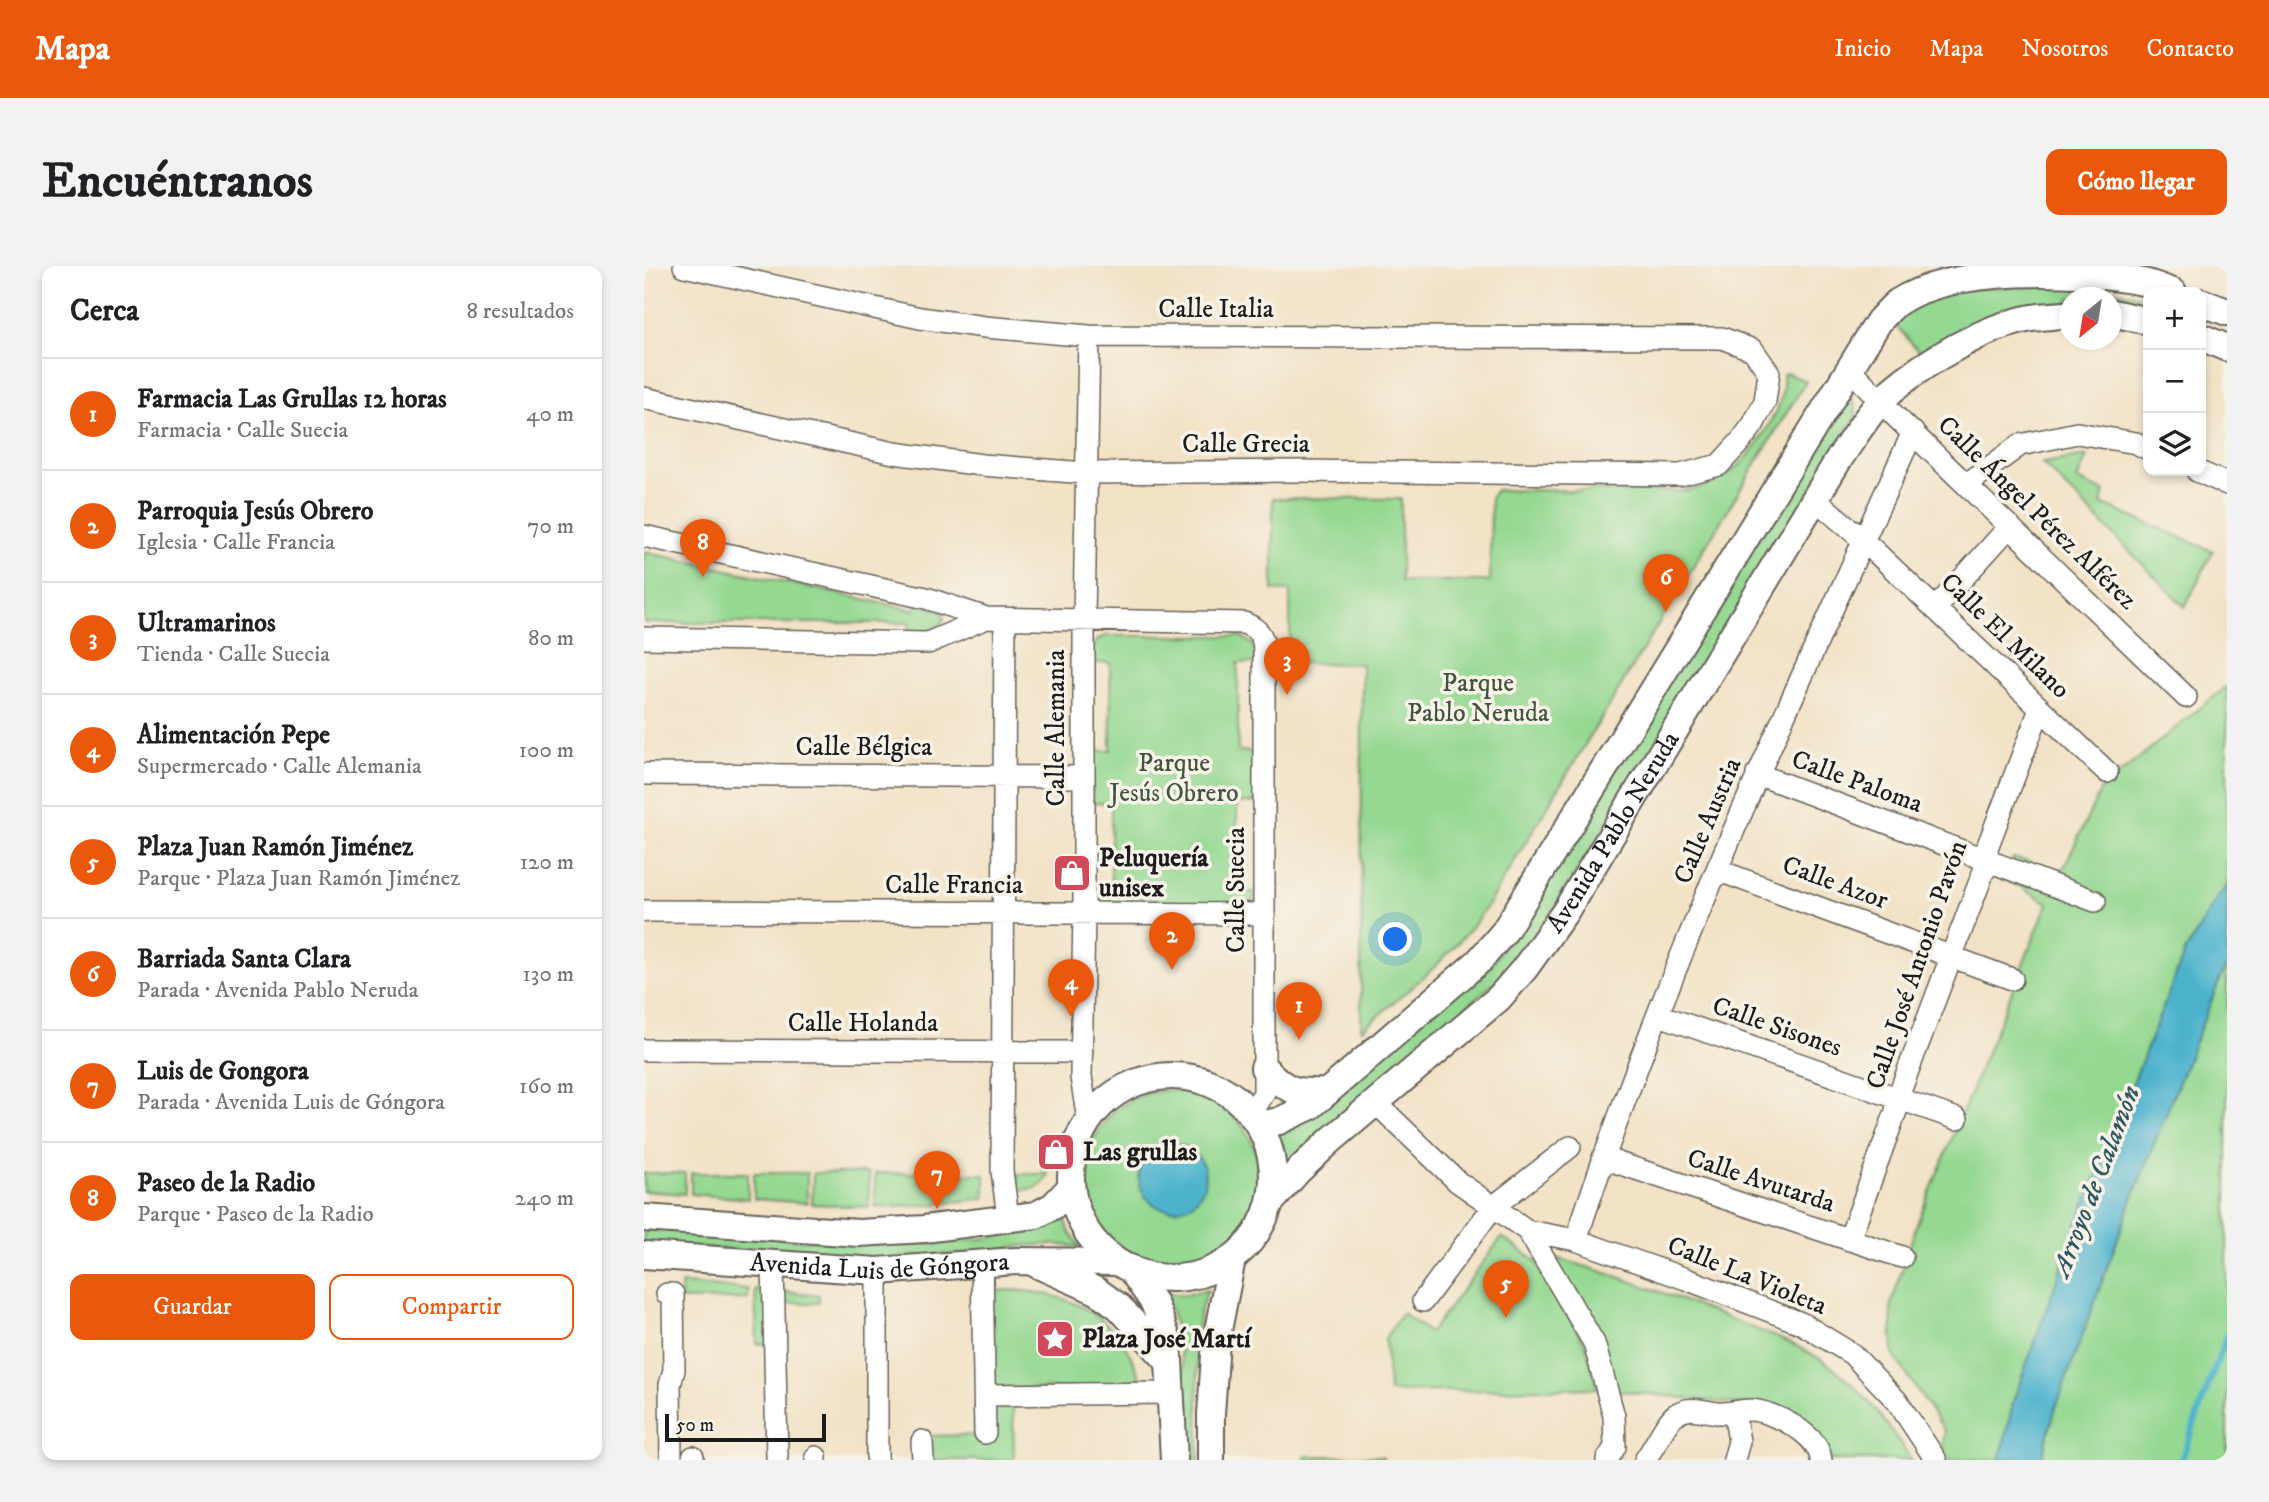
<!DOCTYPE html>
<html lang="es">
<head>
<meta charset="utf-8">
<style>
	:root { --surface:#fff; --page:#f2f2f2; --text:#202124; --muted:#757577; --line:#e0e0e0; --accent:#ea580c }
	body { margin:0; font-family:"IM FELL DW Pica",serif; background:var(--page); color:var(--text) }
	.controls { position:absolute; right:21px; top:21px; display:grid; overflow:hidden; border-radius:14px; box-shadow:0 4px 10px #0003 }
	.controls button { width:63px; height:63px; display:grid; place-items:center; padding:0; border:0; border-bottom:2px solid var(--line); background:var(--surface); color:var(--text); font:35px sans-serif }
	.compass { position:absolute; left:1415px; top:21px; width:63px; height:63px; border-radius:50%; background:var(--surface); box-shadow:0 4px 10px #0003; rotate:210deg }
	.scale { position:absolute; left:21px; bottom:18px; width:161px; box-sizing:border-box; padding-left:7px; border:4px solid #1c1c1c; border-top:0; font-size:19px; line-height:24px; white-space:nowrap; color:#1c1c1c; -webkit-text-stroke:5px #f7f3e8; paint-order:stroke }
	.you { position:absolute; left:752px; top:674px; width:24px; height:24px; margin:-18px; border:5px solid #fff; border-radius:50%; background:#1a73e8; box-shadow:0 0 0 10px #1a73e833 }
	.badge { display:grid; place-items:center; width:46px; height:46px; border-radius:50%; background:var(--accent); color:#fff; font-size:23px; font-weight:700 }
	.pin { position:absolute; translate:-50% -58px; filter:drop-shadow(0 2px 4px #0008) }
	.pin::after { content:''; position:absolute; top:37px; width:24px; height:21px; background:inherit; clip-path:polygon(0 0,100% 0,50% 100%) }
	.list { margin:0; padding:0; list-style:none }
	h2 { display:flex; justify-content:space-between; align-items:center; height:91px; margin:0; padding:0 28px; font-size:30px }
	h2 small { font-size:23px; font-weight:400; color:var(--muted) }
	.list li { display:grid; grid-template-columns:46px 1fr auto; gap:21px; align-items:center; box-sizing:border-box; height:112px; padding:0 28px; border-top:2px solid var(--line) }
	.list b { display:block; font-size:26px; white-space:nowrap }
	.list p { margin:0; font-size:23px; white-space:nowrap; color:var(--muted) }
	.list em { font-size:23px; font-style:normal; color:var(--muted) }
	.actions { display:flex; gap:14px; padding:21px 28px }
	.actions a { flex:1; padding:16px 0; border:2px solid var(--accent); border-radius:14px; text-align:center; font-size:24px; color:var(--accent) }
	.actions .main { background:var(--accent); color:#fff }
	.icon { flex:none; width:38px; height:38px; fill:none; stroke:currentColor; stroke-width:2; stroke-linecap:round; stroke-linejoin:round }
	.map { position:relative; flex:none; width:1583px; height:1194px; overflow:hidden; border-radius:14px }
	header { display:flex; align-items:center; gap:42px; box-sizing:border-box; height:98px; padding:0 35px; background:var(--accent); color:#fff }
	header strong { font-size:33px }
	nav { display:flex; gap:38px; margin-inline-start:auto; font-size:24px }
	.intro { display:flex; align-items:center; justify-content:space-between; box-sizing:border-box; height:168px; padding:0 42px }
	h1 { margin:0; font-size:49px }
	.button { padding:18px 32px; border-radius:14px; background:var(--accent); color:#fff; font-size:24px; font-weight:700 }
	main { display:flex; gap:42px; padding:0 42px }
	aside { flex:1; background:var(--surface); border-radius:14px; box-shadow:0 4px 10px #0003 }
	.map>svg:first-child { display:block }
	.green { fill:#94d891; stroke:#587a56; stroke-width:2 }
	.water { fill:#4eb3cd; stroke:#356874; stroke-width:2 }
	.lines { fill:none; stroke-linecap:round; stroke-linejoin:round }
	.stream { stroke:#4eb3cd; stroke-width:6 }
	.minor-casing { stroke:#676158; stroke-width:24 }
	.major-casing { stroke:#676158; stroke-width:30 }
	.minor { stroke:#fff; stroke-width:21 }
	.major { stroke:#fff; stroke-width:26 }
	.labels { text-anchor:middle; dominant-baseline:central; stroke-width:7; stroke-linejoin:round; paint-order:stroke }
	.street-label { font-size:26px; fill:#1c1c1c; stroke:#f7f3e8 }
	.park-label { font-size:26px; fill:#40543f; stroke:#f7f3e8 }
	.poi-label { font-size:26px; font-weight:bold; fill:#1c1c1c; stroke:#f7f3e8; text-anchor:start }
	.water-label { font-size:28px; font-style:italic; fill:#305863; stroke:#f7f3e8 }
</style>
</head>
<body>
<header>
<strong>Mapa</strong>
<nav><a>Inicio</a><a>Mapa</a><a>Nosotros</a><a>Contacto</a></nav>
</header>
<div class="intro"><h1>Encuéntranos</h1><a class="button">Cómo llegar</a></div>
<main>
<aside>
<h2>Cerca<small>8 resultados</small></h2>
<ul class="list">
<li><span class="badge">1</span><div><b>Farmacia Las Grullas 12 horas</b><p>Farmacia · Calle Suecia</p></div><em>40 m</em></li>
<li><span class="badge">2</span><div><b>Parroquia Jesús Obrero</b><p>Iglesia · Calle Francia</p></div><em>70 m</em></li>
<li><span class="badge">3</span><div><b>Ultramarinos</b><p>Tienda · Calle Suecia</p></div><em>80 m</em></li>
<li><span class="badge">4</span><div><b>Alimentación Pepe</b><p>Supermercado · Calle Alemania</p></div><em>100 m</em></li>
<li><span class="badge">5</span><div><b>Plaza Juan Ramón Jiménez</b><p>Parque · Plaza Juan Ramón Jiménez</p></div><em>120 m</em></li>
<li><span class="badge">6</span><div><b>Barriada Santa Clara</b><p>Parada · Avenida Pablo Neruda</p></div><em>130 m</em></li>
<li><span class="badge">7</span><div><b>Luis de Gongora</b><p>Parada · Avenida Luis de Góngora</p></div><em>160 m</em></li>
<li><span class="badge">8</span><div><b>Paseo de la Radio</b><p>Parque · Paseo de la Radio</p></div><em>240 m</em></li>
</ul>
<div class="actions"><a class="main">Guardar</a><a>Compartir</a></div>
</aside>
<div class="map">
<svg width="1583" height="1194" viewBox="0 0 1583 1194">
	<rect width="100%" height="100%" fill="#f7f3e8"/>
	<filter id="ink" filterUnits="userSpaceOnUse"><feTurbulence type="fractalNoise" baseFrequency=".0143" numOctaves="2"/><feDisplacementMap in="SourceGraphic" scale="14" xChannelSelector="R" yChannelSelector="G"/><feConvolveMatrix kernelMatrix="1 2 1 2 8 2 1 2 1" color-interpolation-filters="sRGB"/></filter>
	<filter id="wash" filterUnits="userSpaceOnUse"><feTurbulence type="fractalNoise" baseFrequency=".00686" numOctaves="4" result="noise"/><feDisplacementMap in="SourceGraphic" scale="28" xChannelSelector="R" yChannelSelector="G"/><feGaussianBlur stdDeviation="1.57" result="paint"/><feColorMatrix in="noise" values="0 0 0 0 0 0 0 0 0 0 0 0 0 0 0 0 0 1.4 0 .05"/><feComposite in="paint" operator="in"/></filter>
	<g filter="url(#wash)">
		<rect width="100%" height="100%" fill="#f2e2c6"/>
		<path class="green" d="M1419 19 1461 23 1504 31V47L1468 39V32H1426L1425 37 1277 88 1250 57 1267 42 1314 23Z
			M1142 107 1162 115 843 640C807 693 765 723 717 764L718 398 646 397V325L629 324V232L757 233V315H846L847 231 852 224 1040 225C1078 220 1102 198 1121 166 1132 147 1141 132 1139 109Z
			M1201 131H1205C1212 138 1213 143 1211 152L912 640 869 700 642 899 639 881 632 865 847 700Z
			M1443 190 1433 214 1461 226 1457 238 1569 285 1541 341 1398 197Z
			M0 286 270 344 274 337 299 346 300 354C290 367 280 366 265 367V357H0Z
			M461 370H595C610 376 612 382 612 397H594V485L611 486V537H593V625L610 626V633L607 638H453L449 624H467V537H448V485H467L466 397H448C448 383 447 376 461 370Z
			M1583 420V620L1573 633 1541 686 1432 961 1370 1133 1356 1194H1296L1301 1165 1249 1088 1247 1039 1272 960 1404 637 1361 612 1369 592 1419 604 1457 523Z
			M1583 700V1194H1397L1411 1144 1488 933 1576 713Z
			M441 911a87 87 0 1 1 174 0a87 87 0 1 1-174 0Z
			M0 907H41V928L0 925Z
			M47 907H104V933L47 928Z
			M110 907H163V937L110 933Z
			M169 907H225V941L168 938Z
			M231 907 341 908V932L286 939 231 941Z
			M374 908H404C400 923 388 924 374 924Z
			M420 950 426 967 437 981 406 978 378 980 340 986 235 993 0 978V963C50 966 100 970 150 973 238 979 336 987 420 950Z
			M858 971 892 995 942 1080 954 1122 745 1126 741 1072 758 1047 786 1067Z
			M904 990C968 1006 1030 1031 1091 1055 1123 1068 1160 1080 1188 1101 1222 1127 1244 1158 1267 1194H1186L1128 1142 970 1124Z
			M37 1018 104 1023V1033L37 1034Z
			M111 1023 127 1025 128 1078H113Z
			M369 1024C435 1027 481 1057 499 1122L351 1123 344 1025Z
			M564 1024 556 1045 553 1066 555 1194H543C541 1138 542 1081 521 1027L540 1029Z
			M134 1025 175 1029V1037H134Z
			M331 1142H369L370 1194H275L278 1170 331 1169Z
			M661 1190H739V1194H661Z"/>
		<path class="water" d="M1583 620V700L1576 713 1488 933 1411 1144 1397 1194H1356L1370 1133 1432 961 1541 686 1573 632Z
			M495 911a33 33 0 1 1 66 0a33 33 0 1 1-66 0Z"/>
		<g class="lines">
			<path class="stream" d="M1537 1194 1583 1069"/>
		</g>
	</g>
	<g filter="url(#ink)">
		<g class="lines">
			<defs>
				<path id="minor" d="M1206 103 1252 151 1542 431
					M0 132 250 187 338 199 442 207 652 205 1036 209 1075 199 1096 176 1109 159 1121 135 1125 107 1109 84 1078 72 445 70 341 61 276 52 40 0
					M1553 205 1583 218
					M1323 218 1376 179 1433 167 1492 177 1504 183
					M1171 233 1220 275 1463 506
					M0 270 282 332 342 352 600 357C615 363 620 370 620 385V827L607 848
					M1291 343 1366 260
					M361 353 358 905 364 952
					M0 372 284 377 342 352
					M0 508 440 511
					M1113 508 1451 635
					M1073 604 1368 713
					M0 645 620 648
					M1015 749 1313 853
					M0 784 438 786
					M731 836 814 916 884 965 932 974 1042 1013 1157 1057 1208 1088 1253 1135 1292 1194
					M444 854 437 811 440 647V353L445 70
					M959 892 1258 991
					M884 965 950 1077 970 1150 971 1181 963 1194
					M932 974C1023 696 1148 432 1269 166
					M1205 974 1252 845 1257 823 1344 594 1343 582 1396 443
					M129 997 133 1191
					M338 998 341 1167
					M233 1005V1191
					M23 1028H29L30 1104 26 1119 27 1194
					M779 1035 849 941 926 881
					M341 1129 527 1127
					M1090 1146 1095 1175 1090 1194
					M278 1175 279 1194
					M172 1191V1194
					M49 1194V1191
					M1001 1194C1008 1185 1024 1153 1031 1149 1044 1139 1059 1145 1073 1147 1084 1148 1095 1144 1106 1144 1129 1145 1175 1168 1177 1194"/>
				<g id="major">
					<path d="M1557 36 1583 46"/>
					<path d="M1468 47 1504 55"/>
					<path d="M1557 71 1583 82"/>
					<path d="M620 802C643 826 651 827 683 826"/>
					<circle cx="528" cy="911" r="101"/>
					<path d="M616 859 635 855 667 840 835 695 860 666 1235 55C1241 49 1247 41 1254 36 1309 0 1434 3 1499 16 1509 18 1519 23 1529 26"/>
					<path id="s1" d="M627 936 654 905 686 875 855 732 881 702 921 646 1195 193C1211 170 1226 144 1247 125 1282 95 1342 60 1388 52 1400 50 1413 50 1426 48"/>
					<path d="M0 952 215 967 280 963 392 949 409 940 427 921"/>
					<path id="s2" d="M0 989 233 1005 372 995 472 996"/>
					<path d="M392 998 453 1025 475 1041 525 1096"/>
					<path d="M486 1002 510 1037 524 1075 530 1194"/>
					<path d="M567 1194V1148L572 1075 588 993"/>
				</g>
			</defs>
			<use href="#minor" class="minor-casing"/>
			<use href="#major" class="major-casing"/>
			<use href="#minor" class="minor"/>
			<use href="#major" class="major"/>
		</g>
	</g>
	<defs>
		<symbol id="shop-square" viewBox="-11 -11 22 22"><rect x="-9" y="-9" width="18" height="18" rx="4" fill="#d1495b" stroke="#f7f3e8"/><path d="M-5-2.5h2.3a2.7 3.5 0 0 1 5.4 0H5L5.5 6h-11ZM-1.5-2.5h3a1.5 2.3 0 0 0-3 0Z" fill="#fff"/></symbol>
		<symbol id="sight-square" viewBox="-11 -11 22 22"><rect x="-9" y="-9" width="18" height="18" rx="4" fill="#d1495b" stroke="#f7f3e8"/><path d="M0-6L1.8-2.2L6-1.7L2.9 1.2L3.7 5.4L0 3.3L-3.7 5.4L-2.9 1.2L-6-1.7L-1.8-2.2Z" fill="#fff"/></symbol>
	</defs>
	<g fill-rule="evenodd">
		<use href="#shop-square" x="406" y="585" width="44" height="44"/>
		<use href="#shop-square" x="390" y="864" width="44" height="44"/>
		<use href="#sight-square" x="389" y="1051" width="44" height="44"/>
	</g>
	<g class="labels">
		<g class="street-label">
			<text x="572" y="43">Calle Italia</text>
			<text x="602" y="178">Calle Grecia</text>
			<text transform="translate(1393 247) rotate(44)">Calle Ángel Pérez Alférez</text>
			<text transform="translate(1361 370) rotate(44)">Calle El Milano</text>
			<text transform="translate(412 462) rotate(-90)">Calle Alemania</text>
			<text x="220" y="481">Calle Bélgica</text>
			<text transform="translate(1213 516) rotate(20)">Calle Paloma</text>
			<text transform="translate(1064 555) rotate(-67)">Calle Austria</text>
			<text stroke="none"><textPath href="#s1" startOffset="508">Avenida Pablo Neruda</textPath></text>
			<text transform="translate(1191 617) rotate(20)">Calle Azor</text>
			<text x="310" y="619">Calle Francia</text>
			<text transform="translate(592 624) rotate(-90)">Calle Suecia</text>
			<text transform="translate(1273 699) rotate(-71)">Calle José Antonio Pavón</text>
			<text x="219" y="757">Calle Holanda</text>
			<text transform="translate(1133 761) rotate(19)">Calle Sisones</text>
			<text transform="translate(1117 915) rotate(18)">Calle Avutarda</text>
			<text stroke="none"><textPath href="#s2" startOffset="236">Avenida Luis de Góngora</textPath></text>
			<text transform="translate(1103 1010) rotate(22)">Calle La Violeta</text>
		</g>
		<g class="park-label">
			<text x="834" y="417">Parque<tspan x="834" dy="30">Pablo Neruda</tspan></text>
			<text x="530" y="497">Parque<tspan x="530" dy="30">Jesús Obrero</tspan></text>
		</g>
		<g class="poi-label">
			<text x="455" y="592">Peluquería<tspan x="455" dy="30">unisex</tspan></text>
			<text x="439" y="886">Las grullas</text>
			<text x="438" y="1073">Plaza José Martí</text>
		</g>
		<g class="water-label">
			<text transform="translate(1452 915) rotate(-69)">Arroyo de Calamón</text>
		</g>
	</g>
</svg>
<div class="controls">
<button>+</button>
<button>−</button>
<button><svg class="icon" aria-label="layers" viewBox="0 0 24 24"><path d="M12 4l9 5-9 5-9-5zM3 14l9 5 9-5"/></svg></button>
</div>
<svg class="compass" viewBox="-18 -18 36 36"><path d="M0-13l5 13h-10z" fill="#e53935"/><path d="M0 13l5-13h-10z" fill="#757577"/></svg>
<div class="scale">50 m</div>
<div class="you"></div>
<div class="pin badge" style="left:655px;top:774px">1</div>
<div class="pin badge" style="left:528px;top:704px">2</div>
<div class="pin badge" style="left:643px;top:429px">3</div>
<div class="pin badge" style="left:427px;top:751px">4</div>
<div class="pin badge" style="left:862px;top:1052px">5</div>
<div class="pin badge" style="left:1022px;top:346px">6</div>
<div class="pin badge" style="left:293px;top:943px">7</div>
<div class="pin badge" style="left:59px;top:311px">8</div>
</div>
</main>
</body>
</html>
